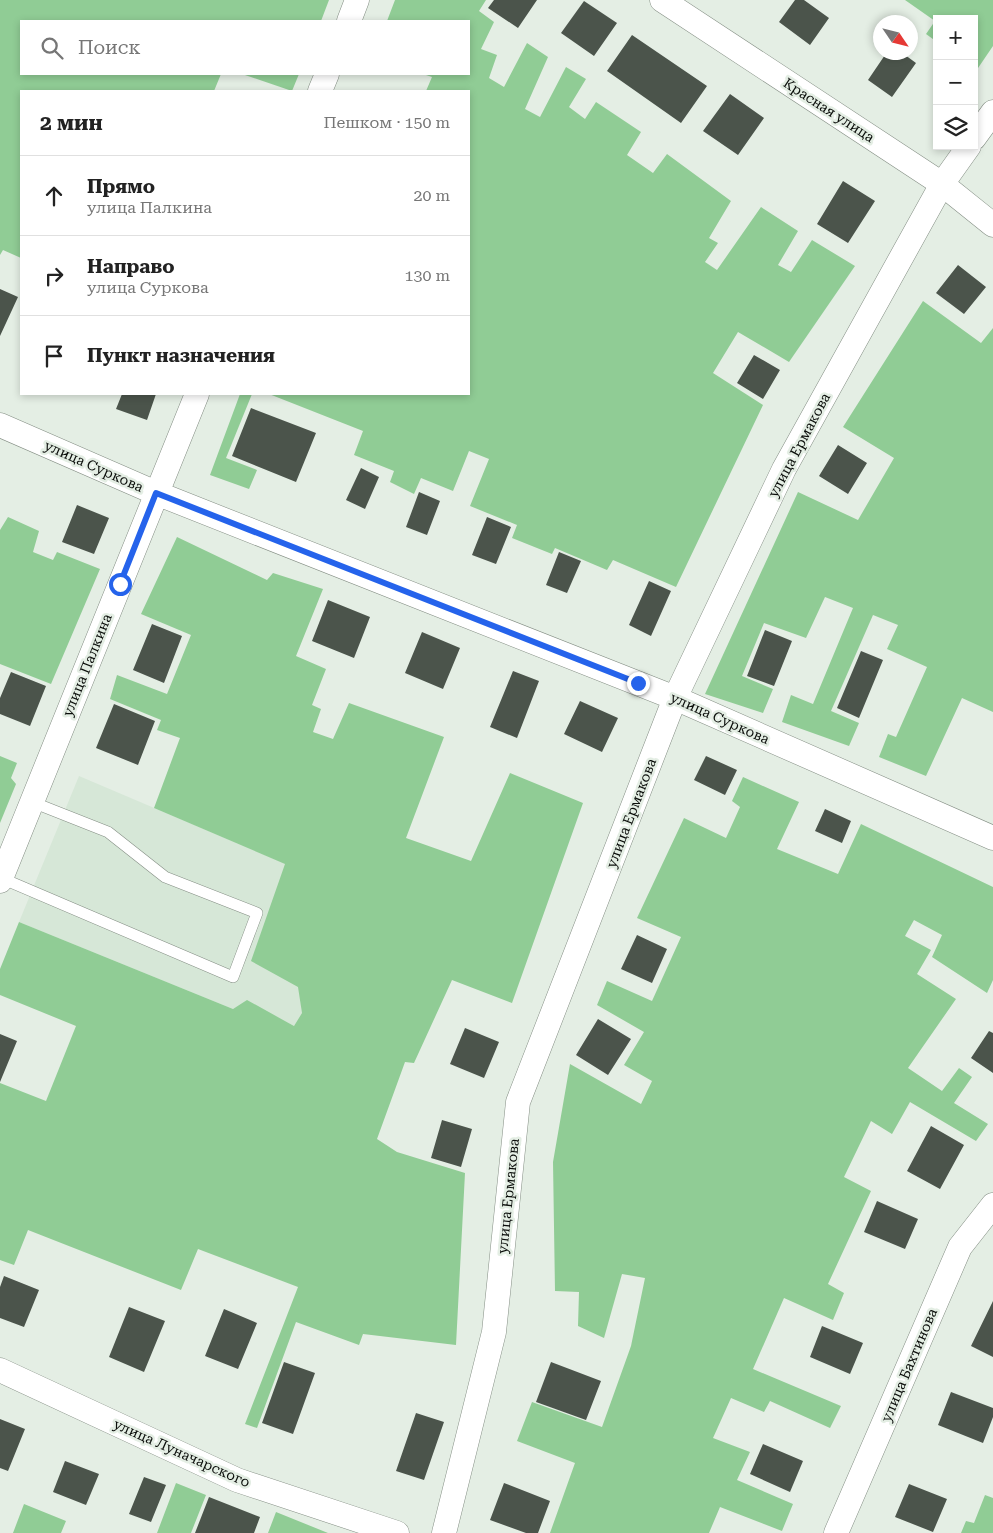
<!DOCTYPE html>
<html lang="ru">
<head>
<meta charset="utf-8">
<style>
	:root { --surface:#fff; --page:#f2f2f2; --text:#222; --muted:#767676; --line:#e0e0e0 }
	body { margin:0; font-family:"Roboto Serif",serif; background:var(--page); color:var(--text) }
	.controls { position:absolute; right:15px; top:15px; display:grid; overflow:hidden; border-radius:0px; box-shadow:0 2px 8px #0003 }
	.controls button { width:45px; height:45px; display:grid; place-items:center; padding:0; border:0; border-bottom:1px solid var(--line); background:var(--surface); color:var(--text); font:25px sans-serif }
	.compass { position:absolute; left:873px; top:15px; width:45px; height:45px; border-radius:50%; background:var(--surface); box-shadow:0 2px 8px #0003; rotate:125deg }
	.stop { position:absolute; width:15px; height:15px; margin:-11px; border:4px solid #2563eb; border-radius:50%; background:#fff }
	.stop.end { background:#2563eb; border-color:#fff; box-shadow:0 1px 5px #0008 }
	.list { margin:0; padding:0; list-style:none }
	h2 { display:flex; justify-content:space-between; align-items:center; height:65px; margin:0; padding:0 20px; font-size:21px }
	h2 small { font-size:16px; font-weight:400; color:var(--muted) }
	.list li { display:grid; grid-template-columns:32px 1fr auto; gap:15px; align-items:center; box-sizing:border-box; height:80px; padding:0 20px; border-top:1px solid var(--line) }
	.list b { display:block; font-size:19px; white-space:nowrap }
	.list p { margin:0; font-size:16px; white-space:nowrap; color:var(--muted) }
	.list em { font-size:16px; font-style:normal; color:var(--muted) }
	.icon { flex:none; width:28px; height:28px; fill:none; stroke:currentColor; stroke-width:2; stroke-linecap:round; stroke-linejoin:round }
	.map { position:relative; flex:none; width:993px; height:1533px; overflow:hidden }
	.search { position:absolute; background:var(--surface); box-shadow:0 2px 8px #0003; left:20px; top:20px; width:450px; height:55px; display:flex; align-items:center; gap:12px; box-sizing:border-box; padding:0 18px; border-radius:0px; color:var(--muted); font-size:19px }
	.panel { position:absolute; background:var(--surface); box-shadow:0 2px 8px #0003; left:20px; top:90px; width:450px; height:305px; border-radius:0px }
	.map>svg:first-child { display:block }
	.built { fill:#d6e7d7 }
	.green { fill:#90cc95 }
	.building { fill:#4b544b }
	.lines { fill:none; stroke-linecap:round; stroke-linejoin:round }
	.lane-casing { stroke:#848e84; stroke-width:12 }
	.street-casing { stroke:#848e84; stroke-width:25 }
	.lane { stroke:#fff; stroke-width:11 }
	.street { stroke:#fff; stroke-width:24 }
	.route { stroke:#2563eb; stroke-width:6 }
	.labels { text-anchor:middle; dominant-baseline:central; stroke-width:5; stroke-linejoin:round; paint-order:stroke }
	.street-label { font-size:14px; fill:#0a0d0a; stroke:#e4eee4 }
</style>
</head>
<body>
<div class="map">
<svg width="993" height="1533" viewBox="0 0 993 1533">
	<rect width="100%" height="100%" fill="#e4eee4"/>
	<path class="built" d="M79 776 286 864 302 1013 294 1026 247 1001 233 1009 19 922Z"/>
	<path class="green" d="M0 0H329L321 21H21V74H221L214 91H21V258L3 250 0 255Z
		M395 0H486L479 11 494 22 481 49 497 55 489 78 504 87 527 43 548 57 525 109 540 117 566 67 586 79 569 107 585 119 596 102 641 132 627 155 653 173 667 154 731 201 709 238 718 243 705 262 717 270 761 207 798 231 778 265 791 272 812 240 855 266 789 362 738 332 713 373 763 405 676 587 613 560 607 570 555 548 552 554 512 538 517 525 470 506 489 459 469 451 453 491 421 478 414 494 390 482 394 471 354 455 363 431 269 394H469V91H426L432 77 423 74H469V21H387Z
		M905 0H993V46L976 71 974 19H937V42L926 34 935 21Z
		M242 74H299L292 91Z
		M923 301 981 343 993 328V712L962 698 926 776 879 757 888 734 896 737 927 667 887 649 898 625 873 615 831 711 859 723 849 746 782 722 791 695 813 704 853 608 825 597 806 638 764 623 742 676 773 689 763 713 705 694 798 492 858 520 894 458 843 427Z
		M240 394H252L226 458 257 470 249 489 210 475Z
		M8 517 39 531 33 552 53 560 57 552 100 569 51 684 0 664V530Z
		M177 537 267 580 273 573 323 589 296 656 326 669 312 705 321 709 313 732 333 739 349 703 444 737 406 838 471 861 510 773 583 803 512 1003 452 980 414 1063 405 1062 377 1139 397 1152 465 1173 456 1345 363 1334 359 1345 296 1322 257 1428 245 1424 298 1287 198 1249 181 1290 28 1230 14 1265 0 1260V1083L46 1101 76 1026 0 995V969L19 922 233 1009 247 1000 294 1026 302 1013 298 987 251 961 285 864 154 808 180 738 157 730 161 720 110 699 117 675 167 694 191 635 141 614Z
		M0 756 17 763 11 778 16 784 0 823Z
		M743 777 799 802 777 849 838 874 861 824 993 887V980L987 993 932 957 942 935 914 920 905 936 931 950 917 974 956 999 908 1068 942 1091 959 1068 972 1077 954 1103 988 1124 976 1141 910 1102 892 1134 871 1121 844 1177 871 1191 828 1284 844 1293 833 1320 784 1298 753 1369 841 1406 830 1428 770 1401 764 1412 731 1398 713 1438 750 1452 737 1480 793 1504 782 1531 720 1507 709 1533H550L575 1463 517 1441 532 1402 602 1427 631 1346 645 1278 622 1274 604 1338 578 1326 579 1292 555 1291 553 1162 570 1064 641 1104 652 1081 624 1065 644 1032 597 1005 607 981 652 1001 681 937 637 918 684 818 726 838 740 807 732 801Z
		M176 1483 206 1495 191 1533H157Z
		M985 1495 993 1498V1533H961L966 1521 974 1523Z
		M24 1504 66 1521 61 1533H13Z
		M276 1512 328 1533H268Z"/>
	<path class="building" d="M494 0H537L518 28 488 8Z
		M795 0H804L829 18 810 45 779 22Z
		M584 1 617 23 594 56 561 33Z
		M632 35 707 86 681 123 607 71Z
		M887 52H901L916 63 892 97 868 80Z
		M730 94 764 118 738 155 703 131Z
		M843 181 875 201 848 243 817 224Z
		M958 265 986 287 964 314 936 293Z
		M0 289 18 297 0 336Z
		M754 355 780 370 763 399 737 383Z
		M122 394H156L147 420 116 409Z
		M251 408 316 433 296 482 232 456Z
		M838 445 867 463 848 494 819 476Z
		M361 468 379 477 365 509 346 500Z
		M419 492 440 501 427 535 406 527Z
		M77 505 109 518 94 554 62 542Z
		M487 517 511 527 496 564 472 555Z
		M559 552 581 561 567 593 546 585Z
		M649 581 671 591 651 636 629 625Z
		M328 600 370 617 354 658 312 641Z
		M152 624 182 636 164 683 133 670Z
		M765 630 792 641 774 686 747 676Z
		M422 632 460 648 443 689 405 673Z
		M861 651 883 660 859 718 837 708Z
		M513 671 539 681 517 738 490 727Z
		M11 672 46 686 30 726 0 714V698Z
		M580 701 618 718 602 752 564 734Z
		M114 704 155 721 138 765 96 748Z
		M706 756 737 770 725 795 694 780Z
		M825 809 851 821 842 843 815 831Z
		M637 935 667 949 652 983 621 969Z
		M598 1019 631 1039 608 1075 576 1055Z
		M465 1028 499 1042 484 1078 450 1064Z
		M989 1031 993 1033V1073L971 1058Z
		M0 1034 17 1041 0 1082Z
		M442 1120 472 1129 461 1167 431 1158Z
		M931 1126 964 1145 940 1189 907 1171Z
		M877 1201 918 1219 905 1249 864 1232Z
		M4 1276 39 1290 24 1327 0 1318V1287Z
		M993 1301V1357L971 1346Z
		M129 1307 165 1321 144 1372 109 1357Z
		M224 1309 257 1323 238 1369 205 1356Z
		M822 1326 863 1343 850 1374 810 1357Z
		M284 1362 315 1373 293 1434 262 1423Z
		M551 1362 601 1381 586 1420 536 1402Z
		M951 1392 993 1408V1417L983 1443 938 1425Z
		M416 1413 444 1422 424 1480 396 1471Z
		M0 1419 25 1429 8 1471 0 1468Z
		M763 1444 803 1461 790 1492 750 1474Z
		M65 1461 99 1474 86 1505 53 1492Z
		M144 1477 166 1485 151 1522 129 1514Z
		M504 1483 550 1501 538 1533H526L490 1520Z
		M909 1484 947 1499 933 1532 895 1517Z
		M209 1497 260 1517 254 1533H195Z"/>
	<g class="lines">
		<defs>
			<path id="lane" d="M1 878 233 977 257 913 165 877 108 832 32 802"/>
			<path id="street" d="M662 0 942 184 993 225
				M349 21 357 0
				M320 91 327 74
				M974 138 993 112
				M0 425 156 493 675 698 993 838
				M0 881 197 394
				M0 1370 237 1480 397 1533
				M444 1533 494 1332 518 1102 675 698 784 469 942 184 969 146
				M836 1533 960 1247 993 1205"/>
		</defs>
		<use href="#lane" class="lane-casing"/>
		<use href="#street" class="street-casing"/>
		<use href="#lane" class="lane"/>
		<use href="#street" class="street"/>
	</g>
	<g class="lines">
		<path class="route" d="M120 584 156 493 638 683"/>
	</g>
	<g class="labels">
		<g class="street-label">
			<text transform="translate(829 110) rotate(33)">Красная улица</text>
			<text transform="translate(799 445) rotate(-62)">улица Ермакова</text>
			<text transform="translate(94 466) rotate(24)">улица Суркова</text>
			<text transform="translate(87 665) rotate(-68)">улица Палкина</text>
			<text transform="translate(720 718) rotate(24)">улица Суркова</text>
			<text transform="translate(631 813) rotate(-69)">улица Ермакова</text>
			<text transform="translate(508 1196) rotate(-84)">улица Ермакова</text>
			<text transform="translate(909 1365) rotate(-67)">улица Бахтинова</text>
			<text transform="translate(182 1453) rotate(24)">улица Луначарского</text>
		</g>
	</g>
</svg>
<div class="controls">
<button>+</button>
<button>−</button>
<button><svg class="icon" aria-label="layers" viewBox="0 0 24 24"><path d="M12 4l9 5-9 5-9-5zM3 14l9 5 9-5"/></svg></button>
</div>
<svg class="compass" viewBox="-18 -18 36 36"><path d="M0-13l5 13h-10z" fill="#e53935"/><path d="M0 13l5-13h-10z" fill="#767676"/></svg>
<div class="stop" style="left:120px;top:584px"></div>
<div class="stop end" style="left:638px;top:683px"></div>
<div class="search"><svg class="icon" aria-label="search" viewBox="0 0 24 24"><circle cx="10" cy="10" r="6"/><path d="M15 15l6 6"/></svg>Поиск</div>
<section class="panel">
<h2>2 мин<small>Пешком · 150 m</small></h2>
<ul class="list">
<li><svg class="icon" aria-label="ahead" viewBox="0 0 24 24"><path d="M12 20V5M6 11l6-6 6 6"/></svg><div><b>Прямо</b><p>улица Палкина</p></div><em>20 m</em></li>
<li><svg class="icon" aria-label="right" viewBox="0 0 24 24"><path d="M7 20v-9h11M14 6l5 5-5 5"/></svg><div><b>Направо</b><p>улица Суркова</p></div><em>130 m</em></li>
<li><svg class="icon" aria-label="arrive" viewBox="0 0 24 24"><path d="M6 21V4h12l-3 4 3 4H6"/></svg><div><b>Пункт назначения</b></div></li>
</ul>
</section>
</div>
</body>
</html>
